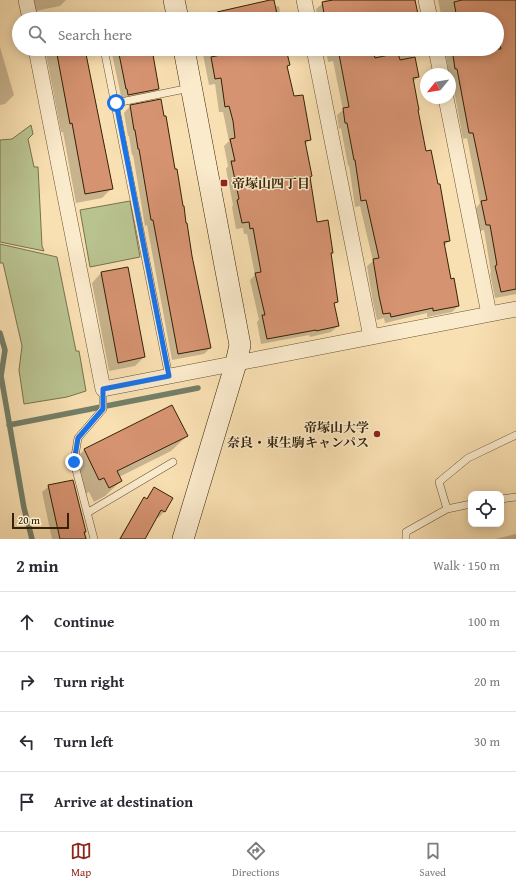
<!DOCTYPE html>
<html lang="en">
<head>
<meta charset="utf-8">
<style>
	:root { --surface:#fff; --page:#f2f2f3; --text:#2b2b33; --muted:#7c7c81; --line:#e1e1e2; --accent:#8f2418 }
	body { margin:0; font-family:"Gentium Book Plus","Noto Serif JP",serif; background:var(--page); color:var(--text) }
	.controls { position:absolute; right:12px; bottom:12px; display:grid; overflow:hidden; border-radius:8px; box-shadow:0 2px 10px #0003 }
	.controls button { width:36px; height:36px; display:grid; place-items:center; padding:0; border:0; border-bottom:1px solid var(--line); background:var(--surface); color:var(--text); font:20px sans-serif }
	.compass { position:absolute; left:420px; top:68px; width:36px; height:36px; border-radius:50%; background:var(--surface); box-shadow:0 2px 10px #0003; rotate:240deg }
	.scale { position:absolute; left:12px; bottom:10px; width:57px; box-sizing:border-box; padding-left:4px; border:2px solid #352206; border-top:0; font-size:11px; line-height:14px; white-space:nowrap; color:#352206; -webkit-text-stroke:3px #fbebcd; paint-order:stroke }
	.stop { position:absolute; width:12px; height:12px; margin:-9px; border:3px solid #1a73e8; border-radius:50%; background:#fff }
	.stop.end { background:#1a73e8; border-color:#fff; box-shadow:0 1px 4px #0008 }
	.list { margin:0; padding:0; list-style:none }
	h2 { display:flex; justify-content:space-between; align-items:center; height:52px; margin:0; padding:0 16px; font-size:17px }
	h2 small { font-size:13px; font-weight:400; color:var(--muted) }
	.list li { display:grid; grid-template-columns:26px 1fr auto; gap:12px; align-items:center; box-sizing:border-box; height:60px; padding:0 16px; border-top:1px solid var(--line) }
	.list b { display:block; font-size:15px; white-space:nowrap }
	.list em { font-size:13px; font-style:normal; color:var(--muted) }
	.icon { flex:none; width:22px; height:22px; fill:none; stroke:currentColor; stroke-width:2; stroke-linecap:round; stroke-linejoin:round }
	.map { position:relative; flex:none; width:516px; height:539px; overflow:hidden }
	.search { position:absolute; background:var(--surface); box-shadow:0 2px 10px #0003; left:12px; right:12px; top:12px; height:44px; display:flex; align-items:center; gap:10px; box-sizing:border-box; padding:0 14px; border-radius:22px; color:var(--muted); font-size:15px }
	.sheet { height:292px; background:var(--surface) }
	nav { display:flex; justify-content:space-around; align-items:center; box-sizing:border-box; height:56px; border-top:1px solid var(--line); background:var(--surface); font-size:11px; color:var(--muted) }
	nav a { display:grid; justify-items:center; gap:2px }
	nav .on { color:var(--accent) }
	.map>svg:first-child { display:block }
	.green { fill:#b9c390; stroke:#77724b }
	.shadow { fill:#0003 }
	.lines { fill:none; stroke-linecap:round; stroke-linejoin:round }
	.stream { stroke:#747f68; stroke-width:5.5 }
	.building { fill:#d69371; stroke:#352206 }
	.lane-casing { stroke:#665231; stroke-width:8 }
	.street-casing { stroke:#665231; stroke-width:16 }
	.secondary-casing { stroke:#352206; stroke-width:22 }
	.lane { stroke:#fbebcd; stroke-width:7 }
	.street { stroke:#fbebcd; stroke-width:15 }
	.secondary { stroke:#fbebcd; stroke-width:21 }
	.route { stroke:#1a73e8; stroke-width:5 }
	.poi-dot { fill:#8f2418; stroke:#fbebcd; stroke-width:1.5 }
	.labels { text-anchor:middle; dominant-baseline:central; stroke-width:3; stroke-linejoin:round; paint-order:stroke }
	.poi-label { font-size:13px; font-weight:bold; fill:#352206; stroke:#fbebcd; text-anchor:start }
</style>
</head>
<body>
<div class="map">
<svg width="516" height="539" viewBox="0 0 516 539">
	<rect width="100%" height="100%" fill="#f9e0b2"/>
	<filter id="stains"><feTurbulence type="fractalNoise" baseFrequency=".005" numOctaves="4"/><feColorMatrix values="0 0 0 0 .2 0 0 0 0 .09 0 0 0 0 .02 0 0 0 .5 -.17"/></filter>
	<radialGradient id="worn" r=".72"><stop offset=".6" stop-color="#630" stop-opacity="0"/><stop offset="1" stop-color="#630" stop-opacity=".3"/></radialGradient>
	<path class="green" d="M31 125 33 134 28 139 34 167H38L42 246 44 251 0 242V140L12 139Z
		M130 201 140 257 90 267 80 210Z
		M0 244 57 257 76 351H79L86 391 67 397 24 404 19 370 22 346 3 263H0Z"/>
	<path class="shadow" d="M33 0H66L60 6 35 11Z
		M273 0 274 7 279 6 281 19H208L213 14Z
		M325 0H414L404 19H318L316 9 323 3Z
		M438 0H516V294L495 298 490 273 491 272 484 230 480 231 476 208 480 203 467 138 463 139 451 74H449L445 49H497V19H442Z
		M142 17V19H133Z
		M0 47 14 95 5 104 0 105Z
		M45 49H84L111 189 102 198 76 203 63 132H61Z
		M111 49H151L158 89 152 95 122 101Z
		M202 49H285L289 65 286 67 293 97 310 139 305 145 309 178 316 223 332 253 330 255 337 302 333 305 338 326 331 332 310 337 309 335 261 344 257 322 259 320 250 280 255 275 247 234H244L243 228 236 229 232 207 233 205 226 169 228 166 224 146 229 141 223 112H219L215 84 209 85Z
		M326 49H410L412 58 418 77 413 82 417 111 425 152 438 185H439L449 241 444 246 450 280 458 306 452 312 427 317V313L385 323 384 318 377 320 373 302 367 266 373 261 360 206 355 207 349 165 348 166 341 128 339 129 337 115 343 110 333 61 328 62Z
		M160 100 210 348 204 354 172 360 147 225 145 226 133 155H132L129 136H128L124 113 130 106Z
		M101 273 144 357 135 366 109 371 92 283Z
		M187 436 171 451 119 477 121 481 105 496 94 502 89 492 84 495 69 465 84 450Z
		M49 486 82 520 87 539H52L42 492Z
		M155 488 172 498 164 512 158 518 156 517 143 539H119L139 505 145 499H146L149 494Z
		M516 534V539H495Z"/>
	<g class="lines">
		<path class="stream" d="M0 333 5 350 1 376 24 508 32 539
			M9 425 198 388"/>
	</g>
	<path class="building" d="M270 0H274L278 19H217V12Z
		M333 0H415L419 19H325L322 2Z
		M462 0H516V289L501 292 495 266 497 265 490 225H486L481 201 487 200 473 133H469L457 69H455L452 49H501L497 31V19H457L454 2Z
		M56 49H85L113 189 85 194 72 123 70 124Z
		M118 49H152L159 89 128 95 127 89H126Z
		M250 49H286L290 65 287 66 294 96 303 95 311 140 305 141 312 176 310 177 317 222 328 220 333 253H331L338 302 334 303 339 326 316 331V330L267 339 262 315H265L255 273 261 272 253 228 250 229 249 222 242 223 237 200 239 199 231 161H235L230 139 235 138 233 121 229 106 225 107 221 78 215 79 211 57Z
		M338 49H373L375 58 398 53 400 60 415 57 419 77 413 78 419 110H418L426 151 431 150 438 184H440L450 241 444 242 451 279 454 278 459 306 433 311V308L391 317 390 313 383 314 379 296 373 259 379 258 366 200 361 201 355 160H354L347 123H345L343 108 349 107Z
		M161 99 164 116H166L175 169H177L183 206H184L186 223H187L192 256 211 348 178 354 153 220H151L139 149H138L135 130H134L130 105Z
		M128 267 145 357 118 363 101 272Z
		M172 405 188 436 117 471 122 481 109 488 104 478 99 480 84 449Z
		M73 480 86 532H84L86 539H60L48 485Z
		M154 487 173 498 165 512 161 510 145 539H120L144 497 147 499Z"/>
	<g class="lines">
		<defs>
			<path id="lane" d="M104 49 169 377
				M116 103 190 88
				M501 499 516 497
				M447 509 439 482 468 458 516 435
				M87 513 173 462
				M94 539 74 462 78 438 103 409V389
				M406 539V532L447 509 471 504"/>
			<path id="street" d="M26 0 30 19
				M304 0 308 19
				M426 0 430 19
				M36 49 103 389 516 309
				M314 49 371 337
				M436 49 441 74
				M446 98 489 314"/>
			<path id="secondary" d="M174 0 178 19
				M183 539 236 363 240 345 184 49"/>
		</defs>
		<use href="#lane" class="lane-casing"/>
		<use href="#street" class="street-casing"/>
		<use href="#secondary" class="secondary-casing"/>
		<use href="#lane" class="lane"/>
		<use href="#street" class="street"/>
		<use href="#secondary" class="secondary"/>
	</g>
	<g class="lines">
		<path class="route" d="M74 462 78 438 103 409V389L169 376 116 103"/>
	</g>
	<g class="poi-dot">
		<rect x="220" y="179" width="8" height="8" rx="2"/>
		<circle cx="377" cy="434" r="4"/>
	</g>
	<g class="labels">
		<g class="poi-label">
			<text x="232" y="183">帝塚山四丁目</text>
			<text x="369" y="427" text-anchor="end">帝塚山大学<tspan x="369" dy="15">奈良・東生駒キャンパス</tspan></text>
		</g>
	</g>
	<rect width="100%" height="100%" filter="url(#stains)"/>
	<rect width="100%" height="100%" fill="url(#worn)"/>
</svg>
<div class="controls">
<button><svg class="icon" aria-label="locate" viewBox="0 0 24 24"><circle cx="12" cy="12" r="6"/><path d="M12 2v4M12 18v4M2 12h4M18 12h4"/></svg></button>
</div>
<svg class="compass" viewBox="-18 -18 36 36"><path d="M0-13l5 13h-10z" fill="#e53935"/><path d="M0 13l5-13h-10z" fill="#7c7c81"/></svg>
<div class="scale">20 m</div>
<div class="stop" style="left:116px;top:103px"></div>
<div class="stop end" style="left:74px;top:462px"></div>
<div class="search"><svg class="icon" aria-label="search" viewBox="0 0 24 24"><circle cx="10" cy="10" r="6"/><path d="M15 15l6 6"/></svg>Search here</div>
</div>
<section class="sheet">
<h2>2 min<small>Walk · 150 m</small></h2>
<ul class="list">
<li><svg class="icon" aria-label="ahead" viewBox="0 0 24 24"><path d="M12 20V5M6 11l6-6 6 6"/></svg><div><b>Continue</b></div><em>100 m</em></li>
<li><svg class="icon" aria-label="right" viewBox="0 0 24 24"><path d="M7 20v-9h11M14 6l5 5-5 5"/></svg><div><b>Turn right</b></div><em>20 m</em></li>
<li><svg class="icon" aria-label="left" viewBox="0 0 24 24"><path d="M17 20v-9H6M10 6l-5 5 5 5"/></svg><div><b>Turn left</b></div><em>30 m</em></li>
<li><svg class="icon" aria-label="arrive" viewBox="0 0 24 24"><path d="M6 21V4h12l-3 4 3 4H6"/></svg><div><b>Arrive at destination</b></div></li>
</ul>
</section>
<nav>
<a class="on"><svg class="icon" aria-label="map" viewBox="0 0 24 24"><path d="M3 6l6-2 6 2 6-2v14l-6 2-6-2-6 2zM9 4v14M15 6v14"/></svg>Map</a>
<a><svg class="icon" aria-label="directions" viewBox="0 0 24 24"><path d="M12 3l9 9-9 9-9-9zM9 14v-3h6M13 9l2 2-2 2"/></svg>Directions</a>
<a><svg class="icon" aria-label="saved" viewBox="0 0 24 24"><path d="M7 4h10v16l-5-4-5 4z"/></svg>Saved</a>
</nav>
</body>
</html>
